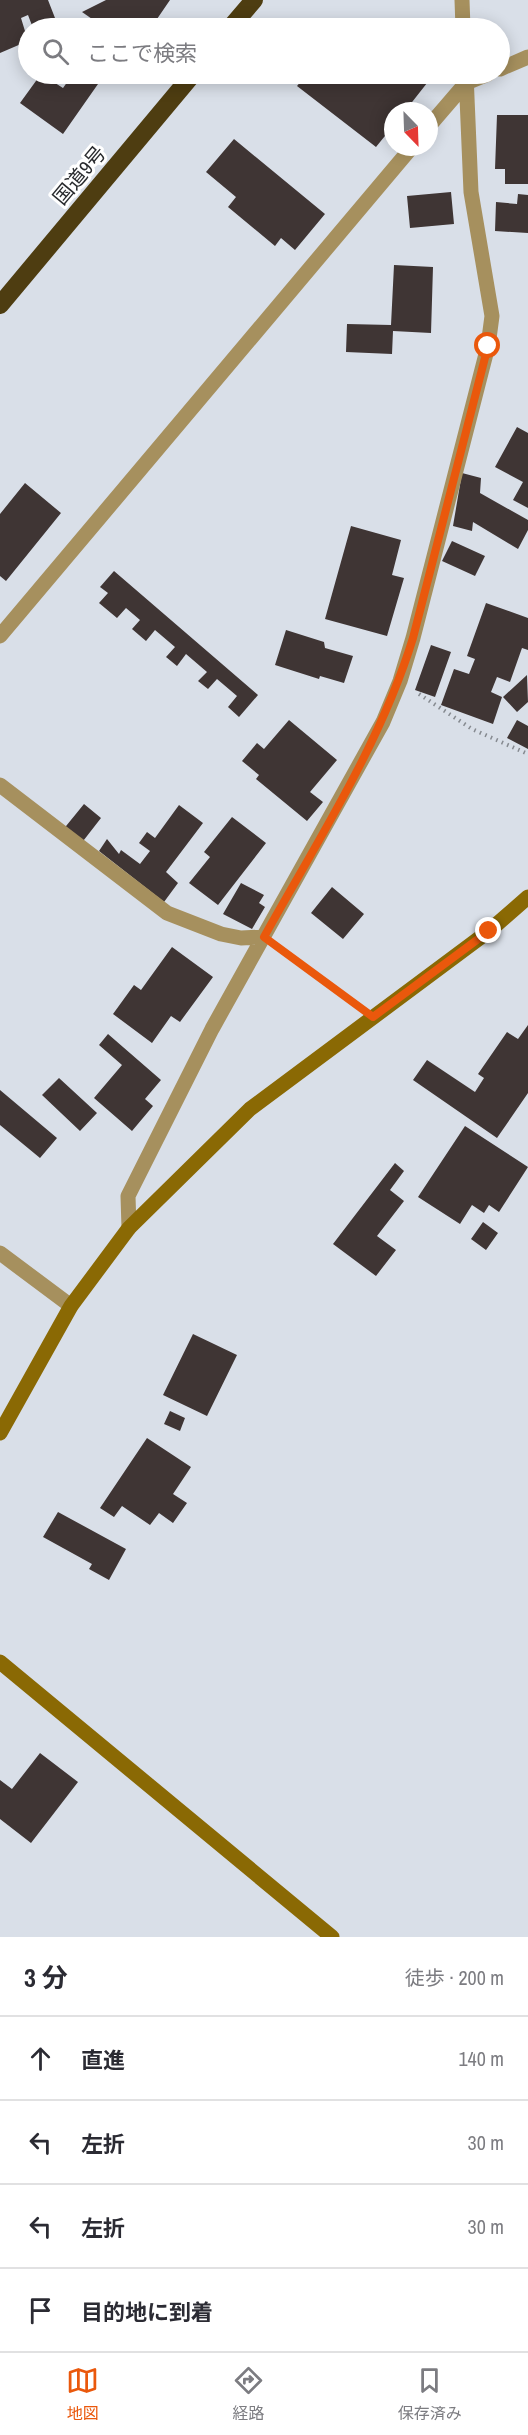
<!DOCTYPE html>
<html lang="ja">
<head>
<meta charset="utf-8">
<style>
	:root { --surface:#fff; --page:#f7f7f7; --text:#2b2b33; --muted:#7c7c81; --line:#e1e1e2; --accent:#ea580c }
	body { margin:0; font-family:"Archivo Narrow","Noto Sans JP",sans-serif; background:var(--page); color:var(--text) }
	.compass { position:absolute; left:384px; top:102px; width:54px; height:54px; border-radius:50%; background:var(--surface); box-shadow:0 3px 15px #0003; rotate:157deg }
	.stop { position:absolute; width:18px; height:18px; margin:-14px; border:4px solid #ea580c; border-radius:50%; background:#fff }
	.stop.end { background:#ea580c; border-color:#fff; box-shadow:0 2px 6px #0008 }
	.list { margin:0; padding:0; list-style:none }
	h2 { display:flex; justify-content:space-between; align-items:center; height:78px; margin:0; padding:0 24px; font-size:26px }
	h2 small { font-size:20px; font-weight:400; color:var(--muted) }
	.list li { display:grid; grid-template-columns:39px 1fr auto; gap:18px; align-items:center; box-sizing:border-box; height:84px; padding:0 24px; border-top:2px solid var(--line) }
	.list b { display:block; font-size:22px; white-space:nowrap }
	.list em { font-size:20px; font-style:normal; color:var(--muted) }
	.icon { flex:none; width:33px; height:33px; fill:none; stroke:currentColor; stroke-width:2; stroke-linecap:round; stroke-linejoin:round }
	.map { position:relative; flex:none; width:528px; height:1937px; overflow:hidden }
	.search { position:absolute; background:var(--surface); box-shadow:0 3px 15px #0003; left:18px; right:18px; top:18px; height:66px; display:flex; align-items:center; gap:15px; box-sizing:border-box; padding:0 21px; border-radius:33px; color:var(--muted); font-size:22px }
	.sheet { height:414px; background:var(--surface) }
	nav { display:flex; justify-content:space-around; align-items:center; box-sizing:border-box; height:84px; border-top:2px solid var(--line); background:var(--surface); font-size:16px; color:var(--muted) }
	nav a { display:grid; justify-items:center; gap:3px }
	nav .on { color:var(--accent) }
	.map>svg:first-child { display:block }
	.building { fill:#3f3534 }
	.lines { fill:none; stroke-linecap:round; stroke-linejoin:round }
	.path { stroke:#868a90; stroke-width:4; stroke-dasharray:1.5 4.5; stroke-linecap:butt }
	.street { stroke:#a6905e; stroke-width:15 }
	.secondary { stroke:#8a6904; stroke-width:15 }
	.highway { stroke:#4e3d11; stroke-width:18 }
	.route { stroke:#ea580c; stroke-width:8 }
	.labels { text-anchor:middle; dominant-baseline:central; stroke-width:6; stroke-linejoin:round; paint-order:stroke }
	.street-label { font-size:20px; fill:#292b2e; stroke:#fff }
</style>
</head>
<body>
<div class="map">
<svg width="528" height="1937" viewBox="0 0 528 1937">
	<rect width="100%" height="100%" fill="#d9dfe8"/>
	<path class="building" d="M0 0H48L55 18 33 28 28 15 21 18 28 41 0 53Z
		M106 0H170L157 19 139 28H105L82 12Z
		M41 74 63 88 73 74H82L98 84 63 134 20 103Z
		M307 74H426L431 78 405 111H393V126L376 147 297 86Z
		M497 115H528V184H505V169H495Z
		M234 139 325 214 295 250 281 238 275 246 228 207 236 197 206 172Z
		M451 192 454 224 410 228 407 196Z
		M518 194 528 195V233L495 231 496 202 517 204Z
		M394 265 433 267 431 333 393 331 392 354 346 352 347 324 391 325Z
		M517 427 528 433V508L513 500 523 482 495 467Z
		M462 473 481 478 480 493 528 520V530L518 549 473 522 472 531 453 526Z
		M25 483 61 513 6 581 0 576V514Z
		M351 526 401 540 392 575 404 578 387 636 325 619Z
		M452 541 485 556 475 576 442 561Z
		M114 571 258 695 239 717 228 707 237 696 217 679 208 689 198 681 207 672 186 654 177 666 166 657 175 647 155 630 146 641 132 629 140 620 126 608 117 618 99 603 108 593 100 587Z
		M486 603 528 618V650L522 648 510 682 497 677 491 692 502 697 493 724 441 705 454 669 469 674 475 659 467 656Z
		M286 630 324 642 325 648 353 656 344 683 320 676 319 679 275 665Z
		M431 645 451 652 435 697 415 690Z
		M527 675 528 702 517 712 503 697Z
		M289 720 337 760 310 792 323 802 307 821 256 779 259 775 242 761 257 743 264 749Z
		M517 720 528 726V749L507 738Z
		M84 804 101 818 80 845 62 831Z
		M179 805 203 823 166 872 178 883 164 902 99 851 107 839 119 854 121 850 140 864 150 851 139 843 147 832 155 838Z
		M232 817 266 843 218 905 189 883 210 857 204 852Z
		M241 883 264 895 259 903 265 907 252 929 223 914Z
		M332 887 364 914 343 939 311 913Z
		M172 947 213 977 180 1022 171 1016 152 1043 113 1014 134 985 141 990Z
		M528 1025V1093L497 1138 413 1080 427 1060 475 1092 484 1078 478 1074 507 1032 518 1039Z
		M108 1034 161 1080 145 1099 153 1106 132 1131 94 1098 122 1065 99 1045Z
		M59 1078 97 1113 80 1131 42 1095Z
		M0 1090 57 1138 40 1158 0 1125Z
		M465 1126 528 1167 499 1212 489 1205 484 1213 472 1205 460 1224 418 1197Z
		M395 1163 404 1171 390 1190 404 1201 377 1236 396 1250 376 1276 333 1244Z
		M483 1222 498 1233 486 1250 471 1239Z
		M193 1334 237 1355 207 1416 163 1395Z
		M170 1411 185 1418 180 1431 164 1424Z
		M147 1438 191 1467 173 1494 187 1503 173 1523 159 1513 150 1525 122 1506 114 1517 100 1508Z
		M58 1512 126 1549 109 1580 89 1569 92 1564 43 1537Z
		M40 1753 78 1782 31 1843 0 1819V1780L12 1789Z"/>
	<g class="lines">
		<path class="path" d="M419 694 472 729 528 754
			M282 950 356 1005"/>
		<path class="street" d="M462 0 463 28
			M500 69 528 57
			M429 126 466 83 488 74
			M0 636 412 147
			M0 785 167 913 221 934 241 938 264 937
			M129 1228 128 1196 212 1029 383 722 400 681 413 638 488 346 492 316 471 192 466 74
			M0 1253 71 1306"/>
		<path class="secondary" d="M0 1433 71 1306 129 1228 250 1109 489 931 528 897
			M0 1662 332 1937"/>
		<path class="highway" d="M230 28 254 0
			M0 305 193 74"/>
	</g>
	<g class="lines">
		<path class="route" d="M488 346 413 638C380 745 318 840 264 937L373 1017 489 931"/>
	</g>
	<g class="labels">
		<g class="street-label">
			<text transform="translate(79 175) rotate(-50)">国道9号</text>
		</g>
	</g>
</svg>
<svg class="compass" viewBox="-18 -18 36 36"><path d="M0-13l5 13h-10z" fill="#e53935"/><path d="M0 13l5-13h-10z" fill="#7c7c81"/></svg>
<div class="stop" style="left:488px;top:346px"></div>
<div class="stop end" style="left:489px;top:931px"></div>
<div class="search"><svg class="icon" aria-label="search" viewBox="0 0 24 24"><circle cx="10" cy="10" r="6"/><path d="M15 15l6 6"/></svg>ここで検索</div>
</div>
<section class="sheet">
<h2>3 分<small>徒歩 · 200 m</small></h2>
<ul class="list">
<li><svg class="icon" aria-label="ahead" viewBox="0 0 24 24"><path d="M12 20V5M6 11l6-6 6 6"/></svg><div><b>直進</b></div><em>140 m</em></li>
<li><svg class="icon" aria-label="left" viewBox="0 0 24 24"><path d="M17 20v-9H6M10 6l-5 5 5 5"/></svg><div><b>左折</b></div><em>30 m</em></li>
<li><svg class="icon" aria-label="left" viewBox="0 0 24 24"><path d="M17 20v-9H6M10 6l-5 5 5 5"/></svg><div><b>左折</b></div><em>30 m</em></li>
<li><svg class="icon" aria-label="arrive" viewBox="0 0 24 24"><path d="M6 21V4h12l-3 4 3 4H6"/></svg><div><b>目的地に到着</b></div></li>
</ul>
</section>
<nav>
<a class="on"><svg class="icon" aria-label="map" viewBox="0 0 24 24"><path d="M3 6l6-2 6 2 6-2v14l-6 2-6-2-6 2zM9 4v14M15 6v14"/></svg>地図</a>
<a><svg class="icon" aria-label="directions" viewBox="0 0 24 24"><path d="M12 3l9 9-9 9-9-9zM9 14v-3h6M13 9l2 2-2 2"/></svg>経路</a>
<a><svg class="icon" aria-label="saved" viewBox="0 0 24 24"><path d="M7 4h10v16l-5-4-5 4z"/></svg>保存済み</a>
</nav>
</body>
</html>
